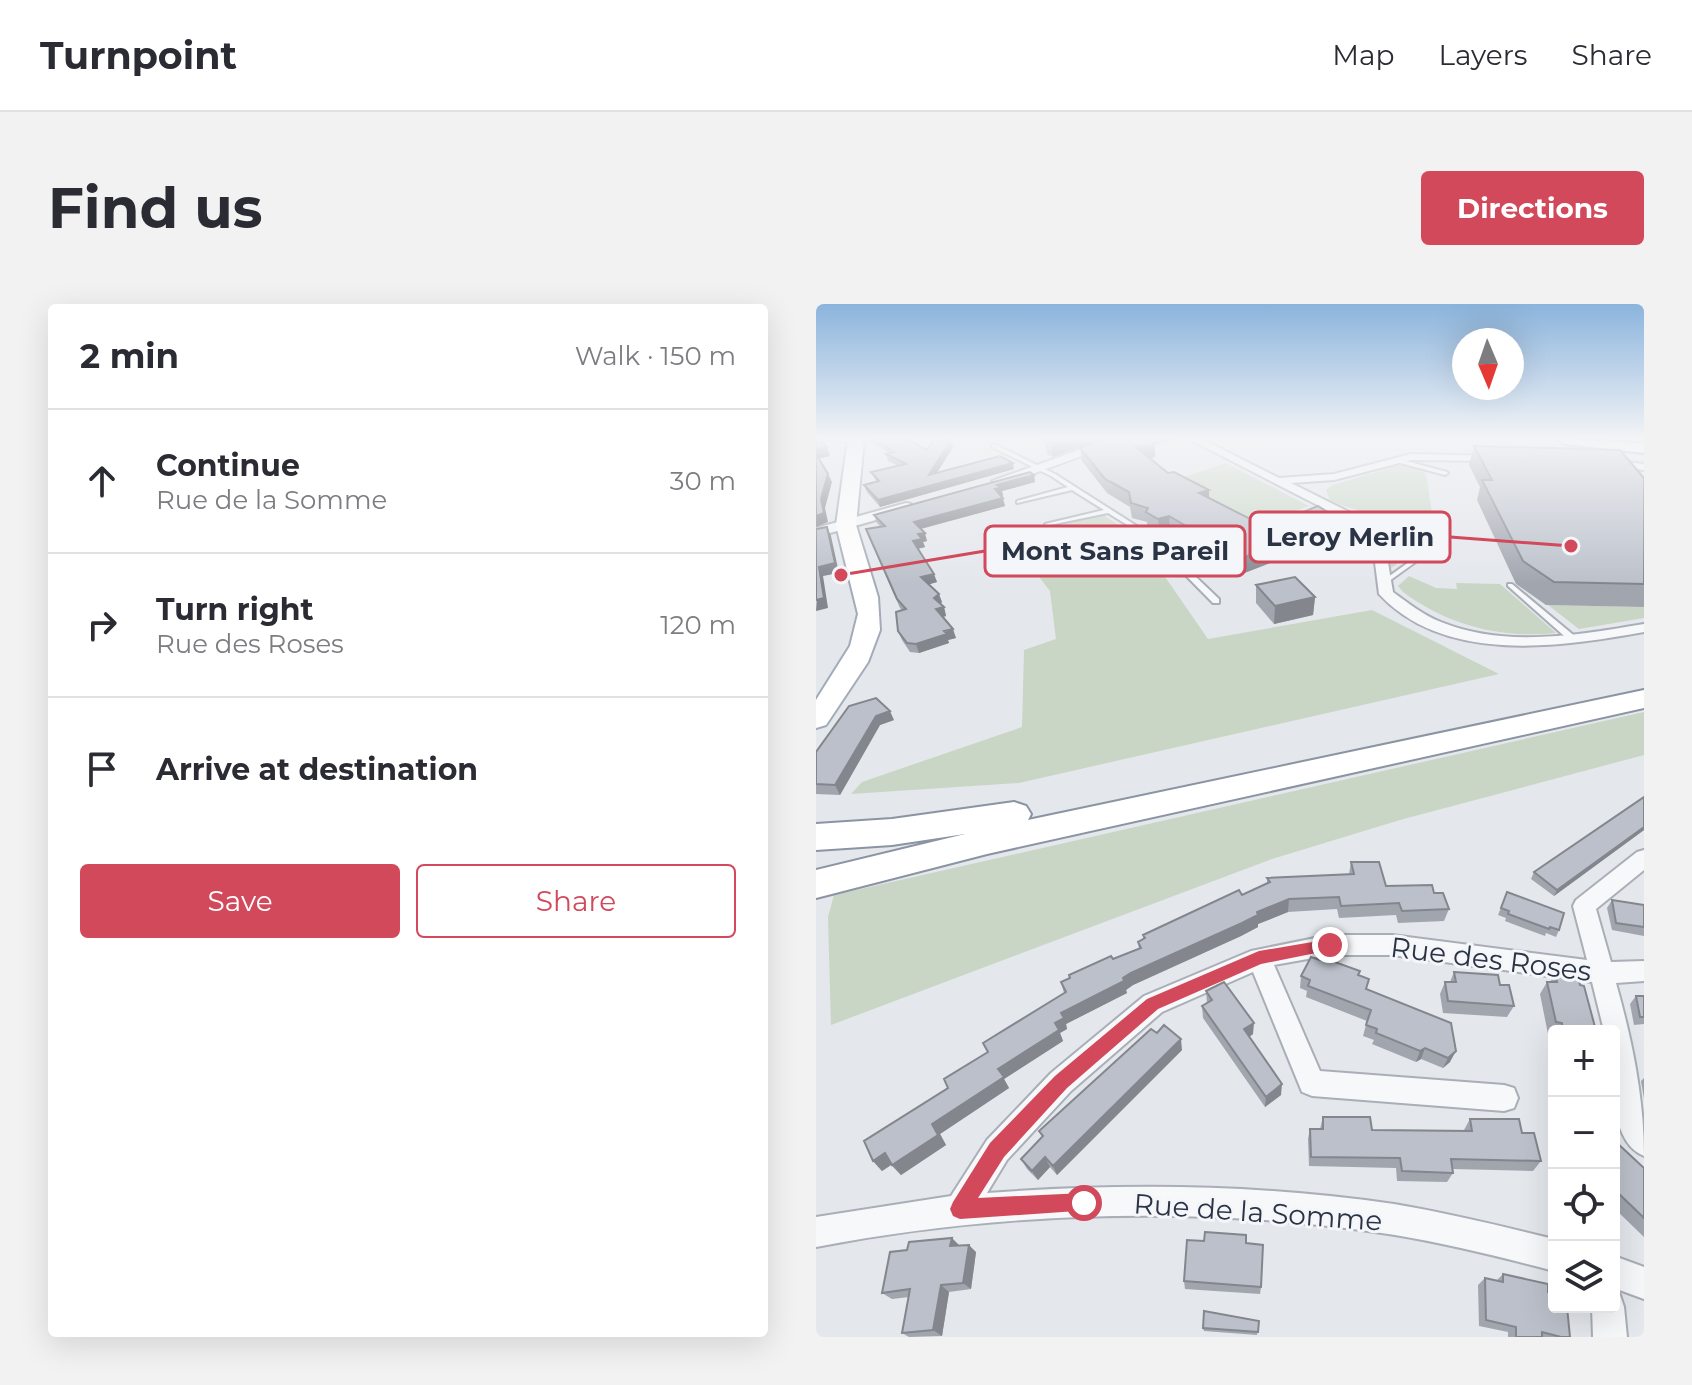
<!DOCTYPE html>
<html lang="en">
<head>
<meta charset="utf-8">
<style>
	:root { --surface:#fff; --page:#f2f2f3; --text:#2b2b33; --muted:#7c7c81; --line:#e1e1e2; --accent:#d1495b }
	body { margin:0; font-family:Montserrat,sans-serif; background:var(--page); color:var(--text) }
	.controls { position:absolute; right:24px; bottom:24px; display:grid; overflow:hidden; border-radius:8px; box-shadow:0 8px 32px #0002 }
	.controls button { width:72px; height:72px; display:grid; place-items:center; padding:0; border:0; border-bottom:2px solid var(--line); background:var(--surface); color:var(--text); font:40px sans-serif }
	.compass { position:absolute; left:636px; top:24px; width:72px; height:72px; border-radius:50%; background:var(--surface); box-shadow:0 8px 32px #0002; rotate:178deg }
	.stop { position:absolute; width:24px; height:24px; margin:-18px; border:6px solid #d1495b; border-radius:50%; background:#fff }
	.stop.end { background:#d1495b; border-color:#fff; box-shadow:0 2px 8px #0008 }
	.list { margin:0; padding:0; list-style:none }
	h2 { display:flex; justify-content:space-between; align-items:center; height:104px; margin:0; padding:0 32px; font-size:34px }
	h2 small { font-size:26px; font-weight:400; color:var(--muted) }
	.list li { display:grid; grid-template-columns:52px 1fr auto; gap:24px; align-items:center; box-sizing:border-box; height:144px; padding:0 32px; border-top:2px solid var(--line) }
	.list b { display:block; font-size:30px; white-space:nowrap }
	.list p { margin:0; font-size:26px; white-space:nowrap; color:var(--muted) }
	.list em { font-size:26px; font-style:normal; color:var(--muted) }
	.actions { display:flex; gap:16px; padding:24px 32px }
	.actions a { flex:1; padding:18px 0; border:2px solid var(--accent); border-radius:8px; text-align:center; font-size:28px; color:var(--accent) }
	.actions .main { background:var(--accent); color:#fff }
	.icon { flex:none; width:44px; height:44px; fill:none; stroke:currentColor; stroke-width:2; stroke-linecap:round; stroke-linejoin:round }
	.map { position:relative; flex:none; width:828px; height:1033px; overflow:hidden; border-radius:8px }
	header { display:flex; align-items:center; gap:48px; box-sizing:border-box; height:112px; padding:0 40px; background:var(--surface); border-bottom:2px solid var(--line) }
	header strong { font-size:38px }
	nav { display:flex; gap:44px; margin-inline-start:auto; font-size:28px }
	.intro { display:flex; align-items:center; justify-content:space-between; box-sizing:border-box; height:192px; padding:0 48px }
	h1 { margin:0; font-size:56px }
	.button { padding:20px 36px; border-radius:8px; background:var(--accent); color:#fff; font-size:28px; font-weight:700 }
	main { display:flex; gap:48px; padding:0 48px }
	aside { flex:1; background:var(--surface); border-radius:8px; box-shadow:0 8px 32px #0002 }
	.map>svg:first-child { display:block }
	.green { fill:#c9d6c5 }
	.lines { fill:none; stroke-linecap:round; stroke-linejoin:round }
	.service-casing { stroke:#a9aeb7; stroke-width:4 }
	.minor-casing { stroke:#a9aeb7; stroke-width:4 }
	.tertiary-casing { stroke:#a9aeb7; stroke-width:4 }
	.primary-casing { stroke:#a3abb8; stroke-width:4 }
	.trunk-casing { stroke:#8b94a3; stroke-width:4 }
	.motorway-casing { stroke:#8b94a3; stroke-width:4 }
	.service { fill:#f7f8fa; fill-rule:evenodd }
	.minor { fill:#f7f8fa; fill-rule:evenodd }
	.tertiary { fill:#f7f8fa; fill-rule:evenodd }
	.primary { fill:#fff; fill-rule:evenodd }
	.trunk { fill:#fff; fill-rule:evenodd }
	.motorway { fill:#fff; fill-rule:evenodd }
	.wall { fill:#a1a5ae }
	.shaded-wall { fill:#83868d }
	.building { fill:#bbc0ca; stroke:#83868d; stroke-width:2 }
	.route { fill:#d1495b }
	.labels { text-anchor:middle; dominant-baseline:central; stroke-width:6; stroke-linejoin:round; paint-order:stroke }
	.near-street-label { font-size:28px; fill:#2b3445; stroke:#f4f6f9 }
	.leader { fill:none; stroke:#d1495b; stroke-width:3 }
	.callout-dot { fill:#d1495b; stroke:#f4f6f9; stroke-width:3 }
	.callout { fill:#f4f6f9; stroke:#d1495b; stroke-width:3 }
	.callout-label { font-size:26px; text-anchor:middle; font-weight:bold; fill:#2b3445 }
</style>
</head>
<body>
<header>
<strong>Turnpoint</strong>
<nav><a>Map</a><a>Layers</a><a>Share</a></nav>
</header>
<div class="intro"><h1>Find us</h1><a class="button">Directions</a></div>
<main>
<aside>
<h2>2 min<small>Walk · 150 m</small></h2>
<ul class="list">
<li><svg class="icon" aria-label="ahead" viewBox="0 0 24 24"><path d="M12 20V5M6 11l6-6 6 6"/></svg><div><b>Continue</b><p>Rue de la Somme</p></div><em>30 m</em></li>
<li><svg class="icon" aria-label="right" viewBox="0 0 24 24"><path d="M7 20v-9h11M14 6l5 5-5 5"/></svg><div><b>Turn right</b><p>Rue des Roses</p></div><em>120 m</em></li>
<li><svg class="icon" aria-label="arrive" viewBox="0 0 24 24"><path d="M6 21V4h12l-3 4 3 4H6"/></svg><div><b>Arrive at destination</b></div></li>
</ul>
<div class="actions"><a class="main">Save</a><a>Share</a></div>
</aside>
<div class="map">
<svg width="828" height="1033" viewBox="0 0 828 1033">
	<rect width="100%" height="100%" fill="#e4e7ec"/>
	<path class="green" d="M410 159 493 202 438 221 361 175Z
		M583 161 603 164 610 170 616 209 597 210 605 244 575 264C571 253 578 242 576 231 573 213 535 205 520 199L514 196 510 186 517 181Z
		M287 211 318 231 327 241 392 335 556 306 683 370 203 479 35 490 46 478 206 423 208 346 240 335 234 287 193 234Z
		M593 272 620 284 641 285 640 279 684 280 740 329C685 335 631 321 587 288L582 282Z
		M732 301 828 303V314L763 325Z
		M828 408V451L584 516 456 555 15 721 12 613 18 591Z"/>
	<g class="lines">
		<defs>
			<path id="service" d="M176 141H180L239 170 338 233 403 295V299H397L334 235 292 209 229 222V220L288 206 256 186 201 199V197L252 183 235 172 176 143Z
				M579 154 631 168 632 169 629 171 577 157V155Z
				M603 251 608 252 569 280H565V278Z
				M692 280H696L761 334V338H755L692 282Z"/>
			<path id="minor" d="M1 135H40L35 138Z
				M373 135H386L463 174 518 170 595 150 684 152V156L680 157 595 156 518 176 475 179 559 221 568 235 577 288C592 299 607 311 625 318 689 344 762 331 828 320V328C744 343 629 361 563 290L556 235 550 226Z
				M792 156 828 160V166L788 161 787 159Z
				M828 546V566L780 605 795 658 828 657V677L800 679C816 736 828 793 828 852 789 836 798 762 798 727H788L776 678 576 651H514L458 661 504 767 688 781 698 784 702 794 698 804 688 807 496 792 486 788 437 668 346 708 255 787 191 856 171 889C306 879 444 880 578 900 632 909 685 922 738 935V967C685 953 633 940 579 931 392 901 185 907 0 943V913L135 892 171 836 235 769 328 692 435 647 514 631H576L771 656 757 602 760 596 821 548Z
				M798 952 828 963V995L798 984Z
				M798 989 804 991 808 1003 811 1033H777L776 1003H798Z"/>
			<path id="tertiary" d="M294 135H313L188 180 176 177Z
				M90 199 95 200V206L0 233V224Z"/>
			<path id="primary" d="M32 135H48L40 221 62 293 64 326 52 358 10 421 0 424V396L34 342 42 310 20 221Z"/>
			<path id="trunk" d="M828 386V404L171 550 0 594V566L149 530 76 541 0 546V520L76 515 198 498 210 502 215 510 212 516Z"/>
			<path id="motorway" d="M740 135 828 139V149L749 140Z"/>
		</defs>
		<use href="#service" class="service-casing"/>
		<use href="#minor" class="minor-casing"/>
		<use href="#tertiary" class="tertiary-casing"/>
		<use href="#primary" class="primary-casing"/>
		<use href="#trunk" class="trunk-casing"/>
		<use href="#motorway" class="motorway-casing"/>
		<use href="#service" class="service"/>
		<use href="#minor" class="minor"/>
		<use href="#tertiary" class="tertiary"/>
		<use href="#primary" class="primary"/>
		<use href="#trunk" class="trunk"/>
		<use href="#motorway" class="motorway"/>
	</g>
	<path class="wall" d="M53 135H91L111 146 137 143 121 169 198 165 64 203 51 188 48 181 61 178 55 168 82 162 72 157 70 150 73 149 54 137Z
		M285 135 237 153 231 150 228 137Z
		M339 141V153L334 154 352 169 393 186V194L450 223 523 232 418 273 398 263 383 244 354 227 344 230 331 223V218L316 214 314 203 291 189 266 157 264 144Z
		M658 142 828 174V303L730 301 700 280 661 196 664 183 653 161Z
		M218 171 219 178 186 187 187 192H185L189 202 105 225 111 237 107 238 109 243 102 245 121 278 113 280 126 298 124 300 128 303 130 312 127 313 140 334 132 336 133 339 103 349 94 348 86 336 82 327 86 306 84 304 53 233 64 222 61 219 58 211Z
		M440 281 499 293 497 311 458 320 440 299Z
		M33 402 78 416 64 421 24 491 0 490V448Z
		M828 493V526L738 592 715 575 718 568Z
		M535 558 570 582 618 589 633 605 628 617 582 619 580 611 523 614 521 605 472 608 442 620V623L425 632 317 681 310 686 311 689 250 720 251 725 244 729 247 737 188 775 193 784 124 830 130 841 85 871 75 861 66 867 57 857 172 748 248 689 245 678 297 655 323 645 322 638 327 635V631L426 591 451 579V574L533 570Z
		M691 588 743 626 740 633 730 629 729 632 689 617 690 614 682 611Z
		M796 596 828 601V632L796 626 791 604Z
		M638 668 684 681 698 702 691 713 627 709 624 690 629 678H634Z
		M739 670 764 681 779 723 776 727H738V730H732L724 690 731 678H734Z
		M542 671 550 685 635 719 634 758 627 764 605 755 600 758 556 740 558 736 547 732 551 717 490 693 491 687 484 684 485 672Z
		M390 687 437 730 433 733 465 791 449 803 387 714 386 702 391 699Z
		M820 692H828V720L818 721 814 700Z
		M366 746 241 871 234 863 222 876 211 865 205 855 226 833 223 827Z
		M738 767V790L735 771Z
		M828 774V795L825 777Z
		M507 813 556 826 648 827V826L654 815 706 829 725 857 717 867 637 865V869L631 878 581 877 580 864 493 862 492 835 494 825H504Z
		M798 840 828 864V933L798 904Z
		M430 939 445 983 444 990 369 985 368 977Z
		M143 942 160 948 155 985 133 988 126 1032 93 1033 86 1029 93 993 76 995 66 989Z
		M687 970 732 988 754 1033H692V1028L663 1022 662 981 669 974 680 977Z
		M443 1017 441 1031 388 1027 387 1024Z"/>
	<path class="shaded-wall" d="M247 135H285L237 153 235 139Z
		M326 135H361L339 141V153L322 157 320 143Z
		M135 136 137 143 115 178 113 171Z
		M11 143 14 152 1 155 0 146Z
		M197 159 198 165 64 203 62 196Z
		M12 170 16 178 9 204 12 218 0 223V212Z
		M218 171 219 178 186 187 187 192 181 193 179 185 181 181Z
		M393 186V200L383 189Z
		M187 194 189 202 100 226 98 218Z
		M353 212 354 227 344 230 342 215Z
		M524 217 523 232 418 273V257Z
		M11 223 15 232 23 269 7 272 12 304 0 307 3 263Z
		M109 229 111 237 107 238 109 243 100 245 97 237 102 230Z
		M118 270 121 278 108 282 105 273Z
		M123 290 126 298 121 303 118 294Z
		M499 293 497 311 458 320 459 302Z
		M128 303 130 312 123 314 120 305Z
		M137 325 140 334 132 336 133 339 103 349 100 340Z
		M74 407 78 416 64 421 24 491 19 481 60 412Z
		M828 523V526L738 592 741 586Z
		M473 595 472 608 442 620V623L425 632 317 681 310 686 311 689 250 720 251 725 244 729 247 737 188 775 193 784 124 830 130 841 85 871 76 861 116 820 239 719 245 709 315 669 441 608Z
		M438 719 437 730 428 737V725Z
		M365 735 366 746 241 871 237 862Z
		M609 744 605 755 600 758 604 747Z
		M640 747 634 758 627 764 632 754Z
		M466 780 465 791 449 803 450 793Z
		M69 849 78 859 66 867 57 857Z
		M229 853 234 863 222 876 216 867Z
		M136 934 143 941 134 942Z
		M153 941 160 948 155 985 147 979Z
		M125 981 133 988 126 1032 117 1026Z"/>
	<path class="building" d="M0 135H4L11 143 0 146Z
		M59 135H91L111 146 117 137 135 136 113 171 184 152 197 159 62 196 48 181 63 177 55 168 90 160 70 150 78 148Z
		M228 135H247L235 139 228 137Z
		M286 135H332L338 140 320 143 352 169 358 168 393 186 383 189 450 223 502 202 524 217 418 257 398 247 382 229 353 212 342 215 330 208 332 204 315 199 313 188 289 175 264 144Z
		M658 142 804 146 828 174V280L738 278 707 257 666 176H676Z
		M0 150 12 170 5 195 8 209 0 212Z
		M214 168 218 171 181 181 185 184 179 185 187 194 98 218 109 229 102 230 106 235 97 237 118 270 105 273 123 290 118 294 128 303 120 305 137 325 128 327 131 330 100 340 91 339 82 327 80 308 90 305 81 295 50 225 69 222 58 211Z
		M11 223 19 259 3 263 8 294 0 296V225Z
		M479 273 499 293 459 302 440 281Z
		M60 394 74 407 60 412 19 481 0 480V448L33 402Z
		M828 493V523L741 586 718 568Z
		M535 558H563L570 582 616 581 618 589H627L633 605 586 607 583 599 525 602 523 593 473 595 441 608 442 611 426 619 315 669 307 674 308 677 245 709 248 714 239 719 243 726 182 765 188 773 116 820 122 831 76 861 69 849 57 857 48 837 132 784 128 775 172 748 167 739 250 688 245 678 254 674 253 671 295 652 297 655 325 644 322 638 329 634 327 631 423 586 426 591 454 578 451 574 538 570Z
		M691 588 748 609 743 626 734 623 733 625 692 610 693 607 685 604Z
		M796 596 828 601V623L800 619Z
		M495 653 504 656 505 653 544 667 542 671 553 675 550 685 635 719 640 747 632 754 609 744 604 747 560 729 561 725 550 721 555 706 492 682 494 676 485 672Z
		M638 668 682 671 684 681H693L698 702 632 697 629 678H640Z
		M739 670 762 673 764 681 768 682 779 723H772L773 727H747L746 719 740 718 731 678H741Z
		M408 678 438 719 428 725 466 780 450 793 386 702 396 696 390 687Z
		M820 692H828V713H824Z
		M348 721 365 735 237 862 229 853 216 867 205 855 227 832 223 827 335 725 341 729Z
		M507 813H554L556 826 656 827 654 815H703L706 829H718L725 857 635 855 637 869 586 867 584 854 495 853 494 825H507Z
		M800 838 828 864V914L798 885V840Z
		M389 928 430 931V939L447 941 445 983 368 977 371 936 388 937Z
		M136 934 134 942 153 941 147 979 125 981 117 1026 86 1029 94 985 66 989 74 948 91 946 93 938Z
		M687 970 732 980V988L738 990V1003H751L754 1033H745L726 1028V1033H700V1023L670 1016 669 974 687 978Z
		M388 1007 443 1017 442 1028 387 1024Z"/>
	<linearGradient id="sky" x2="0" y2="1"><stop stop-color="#8bb4dd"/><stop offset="0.48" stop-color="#f3f4f6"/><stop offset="1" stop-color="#f3f4f6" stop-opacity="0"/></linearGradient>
	<rect width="828" height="280" fill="url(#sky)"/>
	<path class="route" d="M514 635 522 641 520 645 445 660 342 705 251 784 188 853 162 894 268 889 275 892 278 899 275 906 144 915 137 912 134 905 137 898 174 839 239 772 331 695 443 647Z"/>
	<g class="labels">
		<g class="near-street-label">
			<text transform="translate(675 655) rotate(7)">Rue des Roses</text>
			<text transform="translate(442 908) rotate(4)">Rue de la Somme</text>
		</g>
	</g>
	<path class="leader" d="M755 242L634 233M25 271L169 247"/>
	<g class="callout-dot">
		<circle cx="755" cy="242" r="8"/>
		<circle cx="25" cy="271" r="8"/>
	</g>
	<g class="callout">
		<rect x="434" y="208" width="200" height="50" rx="8"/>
		<rect x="169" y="222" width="260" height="50" rx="8"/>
	</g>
	<g class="callout-label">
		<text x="534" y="242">Leroy Merlin</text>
		<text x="299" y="256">Mont Sans Pareil</text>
	</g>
</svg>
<div class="controls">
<button>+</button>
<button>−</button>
<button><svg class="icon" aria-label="locate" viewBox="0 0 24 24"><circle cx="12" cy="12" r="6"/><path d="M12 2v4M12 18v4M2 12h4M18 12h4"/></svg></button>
<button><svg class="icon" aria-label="layers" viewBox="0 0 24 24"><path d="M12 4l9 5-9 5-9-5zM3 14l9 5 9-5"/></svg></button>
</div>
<svg class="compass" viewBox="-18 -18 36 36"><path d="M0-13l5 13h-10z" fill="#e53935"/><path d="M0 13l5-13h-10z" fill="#7c7c81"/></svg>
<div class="stop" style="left:268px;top:899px"></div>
<div class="stop end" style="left:514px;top:641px"></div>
</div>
</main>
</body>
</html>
